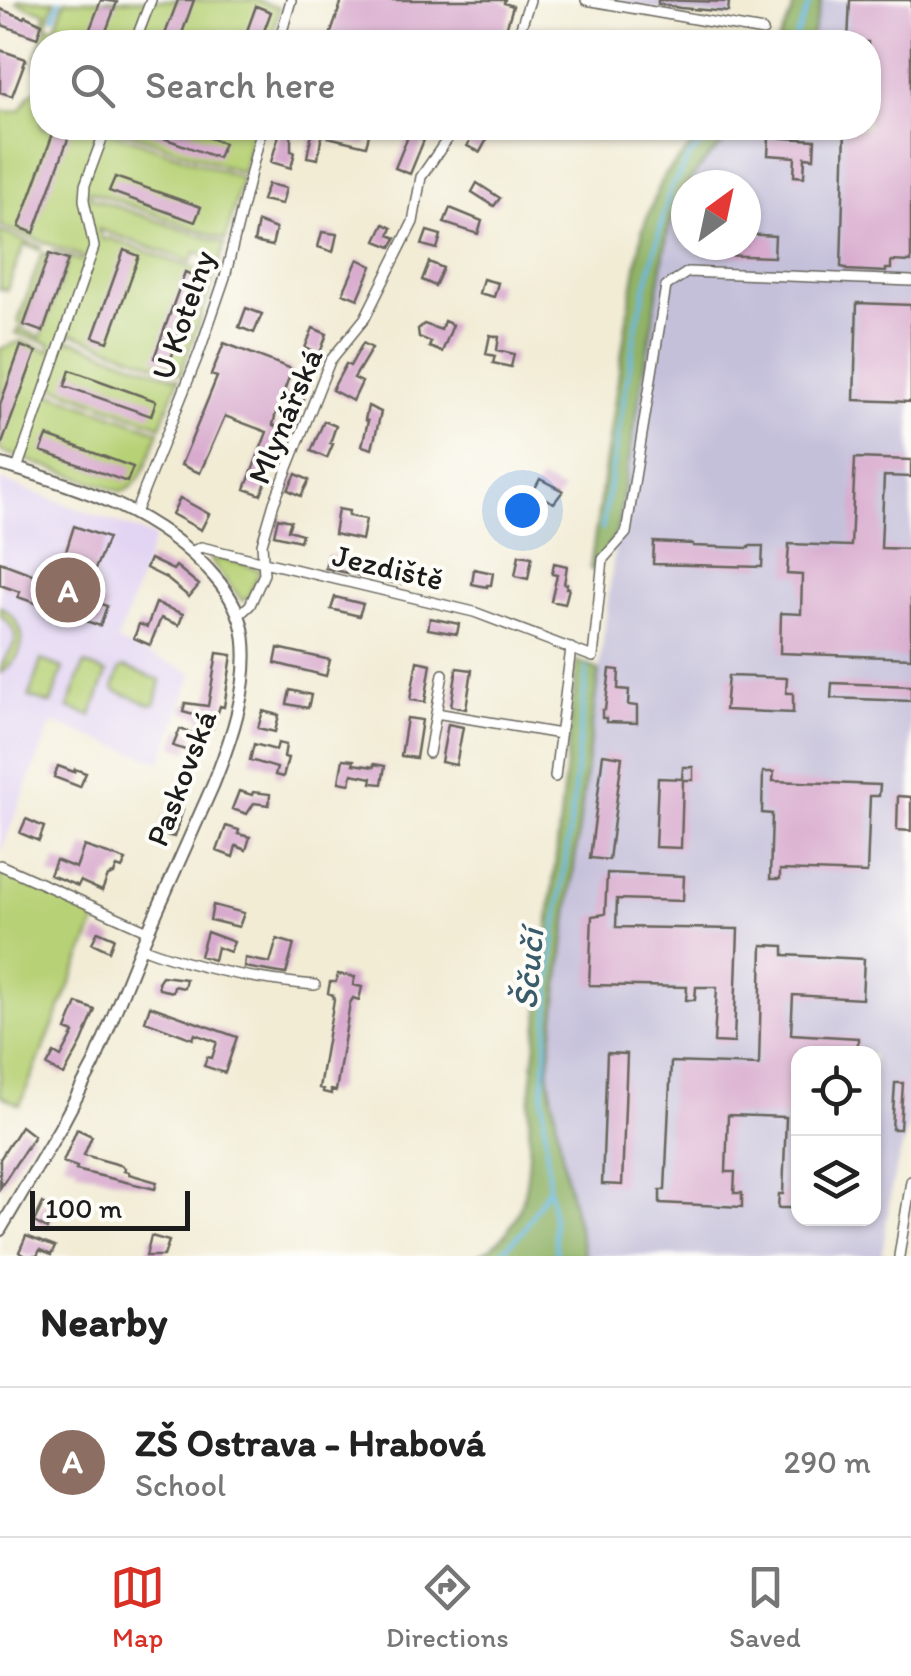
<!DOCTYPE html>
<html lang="en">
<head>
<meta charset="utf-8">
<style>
	:root { --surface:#fff; --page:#f2f2f2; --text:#222; --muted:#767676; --line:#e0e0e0; --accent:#d93025 }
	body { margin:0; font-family:Itim,sans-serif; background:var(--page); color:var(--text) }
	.controls { position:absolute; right:30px; bottom:30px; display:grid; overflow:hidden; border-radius:20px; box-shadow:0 2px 8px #0004 }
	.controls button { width:90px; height:90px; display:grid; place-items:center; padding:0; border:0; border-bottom:2px solid var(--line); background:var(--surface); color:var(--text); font:50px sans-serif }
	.compass { position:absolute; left:671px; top:170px; width:90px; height:90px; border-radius:50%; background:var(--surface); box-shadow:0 2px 8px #0004; rotate:33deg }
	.scale { position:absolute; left:30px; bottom:25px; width:160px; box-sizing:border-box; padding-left:10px; border:5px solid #1c1c1c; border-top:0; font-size:28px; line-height:35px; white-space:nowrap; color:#1c1c1c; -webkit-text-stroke:8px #fdfcf7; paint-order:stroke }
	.you { position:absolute; left:522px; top:510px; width:35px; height:35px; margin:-25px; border:8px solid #fff; border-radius:50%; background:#1a73e8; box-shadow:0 0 0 15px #1a73e833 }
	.badge { display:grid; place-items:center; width:65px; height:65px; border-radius:50%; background:var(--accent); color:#fff; font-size:32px; font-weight:700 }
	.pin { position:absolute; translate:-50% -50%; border:5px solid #fff; box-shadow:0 2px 10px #0006 }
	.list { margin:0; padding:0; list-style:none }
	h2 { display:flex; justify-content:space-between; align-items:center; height:130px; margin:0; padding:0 40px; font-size:42px }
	h2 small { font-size:32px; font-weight:400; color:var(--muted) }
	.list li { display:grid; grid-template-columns:65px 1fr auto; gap:30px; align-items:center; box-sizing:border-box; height:150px; padding:0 40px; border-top:2px solid var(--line) }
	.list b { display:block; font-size:38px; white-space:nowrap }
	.list p { margin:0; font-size:32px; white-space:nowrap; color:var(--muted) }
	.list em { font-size:32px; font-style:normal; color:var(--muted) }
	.icon { flex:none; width:55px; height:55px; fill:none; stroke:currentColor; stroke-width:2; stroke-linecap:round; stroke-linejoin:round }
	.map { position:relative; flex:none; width:911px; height:1256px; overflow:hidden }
	.search { position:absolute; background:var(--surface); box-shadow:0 2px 8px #0004; left:30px; right:30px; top:30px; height:110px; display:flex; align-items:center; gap:25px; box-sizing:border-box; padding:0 35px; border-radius:40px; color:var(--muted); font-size:38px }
	.sheet { height:280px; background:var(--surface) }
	nav { display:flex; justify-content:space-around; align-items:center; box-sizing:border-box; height:140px; border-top:2px solid var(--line); background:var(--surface); font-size:28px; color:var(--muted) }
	nav a { display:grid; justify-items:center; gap:5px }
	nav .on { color:var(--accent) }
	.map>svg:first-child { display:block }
	.built { fill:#e2d4f3 }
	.industrial { fill:#c5c0da; fill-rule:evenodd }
	.green { fill:#b7d176; stroke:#6a7649; stroke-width:2.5 }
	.forest { fill:#91b367; stroke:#566842; stroke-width:2.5 }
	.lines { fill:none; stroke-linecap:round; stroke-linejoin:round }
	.stream { stroke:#67bae3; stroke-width:4 }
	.building { fill:#d8aace }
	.minor-casing { stroke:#67655d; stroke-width:12 }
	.secondary-casing { stroke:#67655d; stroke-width:15 }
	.minor { stroke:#fff; stroke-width:9 }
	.secondary { stroke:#fff; stroke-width:11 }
	.labels { text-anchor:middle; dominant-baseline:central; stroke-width:8; stroke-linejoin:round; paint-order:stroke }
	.street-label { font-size:32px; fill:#1c1c1c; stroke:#fdfcf7 }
	.water-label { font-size:35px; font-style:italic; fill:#3a5b6c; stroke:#fdfcf7 }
</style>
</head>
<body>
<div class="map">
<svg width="911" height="1256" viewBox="0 0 911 1256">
	<rect width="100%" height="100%" fill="#fdfcf7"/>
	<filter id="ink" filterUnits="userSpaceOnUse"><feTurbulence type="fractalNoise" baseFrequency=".01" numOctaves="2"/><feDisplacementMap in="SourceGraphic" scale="20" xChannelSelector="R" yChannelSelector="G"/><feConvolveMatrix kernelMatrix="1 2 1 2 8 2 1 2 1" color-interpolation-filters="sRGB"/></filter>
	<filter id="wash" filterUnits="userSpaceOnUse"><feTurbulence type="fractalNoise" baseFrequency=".0048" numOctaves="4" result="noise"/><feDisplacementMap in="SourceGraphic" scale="40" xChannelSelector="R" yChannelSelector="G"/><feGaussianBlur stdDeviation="2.25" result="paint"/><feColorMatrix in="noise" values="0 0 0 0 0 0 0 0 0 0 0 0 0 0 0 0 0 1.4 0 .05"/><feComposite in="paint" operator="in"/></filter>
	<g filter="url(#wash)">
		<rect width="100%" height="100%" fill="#f2ecd5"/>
		<path class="built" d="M0 480 155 537 117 642 193 673 161 762 52 723 0 854Z"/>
		<path class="industrial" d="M598 0H734L732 17 685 13Z
			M822 0H911V1116L892 1184 882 1256H569L543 1107 617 531 668 230 686 187V245H746V185H688L707 159 740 128H868V42H810ZM798 1054H874V1218H798Z"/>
		<path class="green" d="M18 0H55L46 26 42 24 46 13 17 3Z
			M65 0H257L279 8 272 42H42V79C28 62 42 44 48 26L55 28Z
			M35 91H42V128H111L110 133H115L242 178 226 240 90 191V197L225 244 217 271 212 269 214 259 196 252 191 262 98 229 103 240 109 238 215 276 181 374 70 333 68 341H74L179 379 161 426 51 386 49 394H54L159 431C150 452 145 483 122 492L0 451V349L21 341 49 351 51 344 15 333 19 328 41 337 69 258 55 252 53 255 49 254 24 326 18 322 42 253 52 254 54 251 81 261 83 257 0 226V110L11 112 21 110 30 94Z
			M115 128H253L243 173Z
			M0 231 41 247 40 250 24 245 7 290 1 288 0 289Z
			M210 557 240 563 260 570 249 597 242 601C233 586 216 573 210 557Z
			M0 606C29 625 30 653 0 673 1 651 34 643 0 615Z
			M41 660 63 668 51 704 29 697Z
			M84 664 107 673 91 716 68 708Z
			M124 667 161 680 156 703 152 705 116 691 113 688 120 669Z
			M0 868 99 915 20 1105 0 1095Z"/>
		<path class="forest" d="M794 0H822L810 42H778L792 13Z
			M708 128H740L707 159 686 185 668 230 617 531 594 571 590 569 627 318 643 228 663 177Z
			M577 661 599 670 548 1071 566 1177 585 1256H476C533 1232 530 1159 529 1107Z"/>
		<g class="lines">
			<path class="stream" d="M54 17 60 0
				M794 42 811 0
				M602 529 637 322 670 190 691 154 718 128
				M550 1191 557 1256
				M497 1256 522 1232 549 1187 543 1096 553 951 572 811 587 668"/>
		</g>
		<g id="blocks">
			<path class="building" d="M101 0 117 2 102 42H85Z
				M178 0H194L179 42H162Z
				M342 0H505L504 3 513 6 502 42H328Z
				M658 0 729 2 728 12 680 8 658 4Z
				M850 0H911V262L891 261V269H886V272L846 270V268L841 267 845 128H868V42H848Z
				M256 6 271 12 260 42H243Z
				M0 9 24 18 25 16 42 24 37 38 2 25Z
				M0 50 26 59 12 96 0 92Z
				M55 128H72L34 233 19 227Z
				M136 128H180L224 143 218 158Z
				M281 128H291V151L295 152 291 168 271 162Z
				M334 128H356L370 131 366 146 328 137 330 129Z
				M477 128H493L480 152 467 146Z
				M312 132 322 133 318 159 307 157Z
				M409 134 424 140 410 174 395 168Z
				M769 137 815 140 814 158 805 157 804 177 794 176 795 157 768 155Z
				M115 177 201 207 195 222 109 191Z
				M477 183 500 198 494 206 472 192Z
				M268 184 286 188 282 204 262 200Z
				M450 208 482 221 478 234 444 223Z
				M258 222 276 229 272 246 254 242Z
				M384 224 392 228 389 235 396 238 391 247 376 241Z
				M427 231 441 235 437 249 422 245Z
				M322 232 337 234 333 252 318 247Z
				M746 234 775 236 774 257 718 255V245H746Z
				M124 250 139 256 108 342 93 337Z
				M49 254 68 260 43 332 24 325Z
				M358 259 372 266 358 299 343 293Z
				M429 262 443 268 435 286 422 280Z
				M185 272 200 278 169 364 154 358Z
				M483 279 498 283 494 297 479 293Z
				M857 303 911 305V402L854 400Z
				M246 308 262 314 254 333 239 327Z
				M444 321 453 325 442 352 429 347 431 342 419 337 418 329 424 324 441 330Z
				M313 328 327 334 320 353 305 348Z
				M490 335 499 337 497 350 514 354 511 367 493 363 495 356 486 354Z
				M224 343 292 369 284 391 304 399 300 409 281 402 277 408 273 425 288 430 285 439 280 437 269 464 266 463 260 479 266 482 261 495 245 489 267 432 225 416 200 473 181 465 217 377 211 375Z
				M363 343 372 348 354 378 362 382 353 401 332 390 346 364 350 366Z
				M21 346 36 352 0 449V405Z
				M70 370 156 401 151 416 65 386Z
				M368 406 381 412 372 449 362 446 368 421 365 420Z
				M324 421 336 426 330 443 333 444 327 458 311 451Z
				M47 436 133 467 127 482 41 451Z
				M855 458 911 460V477L884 476 881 548 911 549V658L780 653 781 613 801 614 802 575 787 574 789 544 851 546Z
				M296 474 309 480 301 496 288 490Z
				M540 479 563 491 554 503 533 492Z
				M180 498 209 514 201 530 172 514Z
				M338 509 349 511 348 516 366 519 362 540 334 534Z
				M278 518 291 521 288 530 302 534 300 541 274 535Z
				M74 526 108 538 83 598 107 606 100 626 18 597 20 592 0 585V562L56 583Z
				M654 542 693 544V546L749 548V546H763L762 567 653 564Z
				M328 555 364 562 361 576 325 568Z
				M519 555 532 557 528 579 515 576Z
				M150 559 173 570 176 566 199 585 189 597 166 578 146 568Z
				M554 563 567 566 564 584H567L566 588H569L565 604 551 601 557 575 552 574Z
				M391 567 405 570 402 584 388 582Z
				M474 569 493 573 491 585H487V587L472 584Z
				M335 597 363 604 359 616 331 609Z
				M156 603 183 614 179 625 161 618 150 645 134 638 139 624 147 627Z
				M430 618 459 624 457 634 428 629Z
				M278 648 330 660 326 676 275 663Z
				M217 653 232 655 224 707 220 706 213 728 199 723 201 717 183 712 185 703 208 706Z
				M417 661 431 664 425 702 410 700Z
				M457 668 472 670 466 709 451 706Z
				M610 669 619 670 618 689 629 690 628 705 637 706V723L606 722V718H602V710H605Z
				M728 676 787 678 786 693H793V713L725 710Z
				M832 683 911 686V701L831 698Z
				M290 690 311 695 308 708 287 704Z
				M263 711 279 715 275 732 258 728Z
				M407 718 422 720 416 758 401 756Z
				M448 724 463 727 456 765 441 762Z
				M180 729 194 734 188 751 173 746Z
				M278 743 286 745 284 757 288 758 283 777 275 775 277 768 250 760 254 744 276 750Z
				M603 754 622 757 609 860 590 858Z
				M343 759 354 760 353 764 374 767V764L385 766 382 784 371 783 372 778 352 774 350 784 339 782Z
				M58 766 74 772 75 769 86 773 80 787 54 777Z
				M683 767H693V780H683L681 848 655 847 658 778 682 779Z
				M763 772H774L773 781 880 785 879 796H870L867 873 780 870V879H770L772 814 762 813Z
				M239 791 252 795 253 792 270 794 269 805 254 803 247 814 232 809Z
				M898 796 911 797V831L897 830Z
				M171 806 183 810 174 837 162 834 164 827 160 825 163 816 167 817Z
				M26 819 44 827 39 841 20 833Z
				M226 826 239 830 238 834 250 837 246 850 236 846 233 857 217 851Z
				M84 846 126 860 122 869 117 867 114 874 108 876 102 891 80 881 78 886 50 875 56 860 76 868Z
				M607 873 684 876 683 901 617 899 616 927 738 929 734 1043 714 1042 717 987H696L695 1000H686L687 987 589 985 592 916 605 914Z
				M213 905 244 913 239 927 210 920Z
				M98 931 114 938 109 951 92 943Z
				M207 932 234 942 230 952 217 947 214 960 200 956Z
				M277 939 294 944 286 974 244 967 245 958 270 963Z
				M762 945 784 946V955L864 959 862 999 793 995 791 1034 858 1038V1054L798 1052V1208H778L779 1194H783L786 1117 728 1115 726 1172H735L734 1193H742V1207L660 1203V1190H665L671 1062 759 1065Z
				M338 974 355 977 353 985 362 987 359 1000 353 998 350 1003 336 1091 331 1090V1094L323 1092V1089L319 1088 334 1000 333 995 328 993 330 982H336Z
				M162 976 186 979 184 988 174 986 173 992 159 989 158 982Z
				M77 1003 95 1010 82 1042 64 1075 47 1066 54 1053 61 1057 74 1033 66 1030Z
				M150 1006 237 1037 225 1073 204 1066 207 1057 212 1058 217 1042 195 1034 193 1039 145 1021Z
				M607 1053 627 1054 622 1185 602 1184Z
				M895 1083H903L900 1129H892Z
				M21 1126 34 1136 0 1188V1159Z
				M77 1129 92 1136 84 1155 120 1165 125 1168 124 1171 129 1172V1174L157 1182 155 1189 76 1170 77 1167 63 1162Z
				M43 1203 56 1210 47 1229 34 1222Z
				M26 1236 55 1247 51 1255 40 1250 37 1256H26L19 1252Z
				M151 1236 169 1241 164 1256H146Z"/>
		</g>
	</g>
	<g filter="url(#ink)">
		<use href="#blocks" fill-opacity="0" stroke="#67655d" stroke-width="2.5"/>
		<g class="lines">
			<defs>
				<path id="minor" d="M586 0 763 31
					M135 42 151 0
					M279 42 291 0
					M516 42 530 0
					M418 128 448 135
					M17 469 94 247 84 200 85 185 106 128
					M135 513 199 353 225 277 262 128
					M191 552 201 547 474 612 593 657 603 559 626 533 666 286 688 272 911 281
					M239 615 250 605 264 574 262 544 274 503 330 361 365 318 413 222 421 177 455 128
					M436 713 560 734
					M429 753 443 674
					M555 777 571 648
					M0 865 148 931
					M141 947C196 968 256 980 315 985
					M899 1256 911 1181"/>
				<path id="secondary" d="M0 464C78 486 159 512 214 576 229 593 241 613 244 637 250 686 231 740 213 785L141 947 94 1064 60 1128 0 1230"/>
			</defs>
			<use href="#minor" class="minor-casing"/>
			<use href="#secondary" class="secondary-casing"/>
			<use href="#minor" class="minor"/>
			<use href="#secondary" class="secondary"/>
		</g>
	</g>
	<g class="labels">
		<g class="street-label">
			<text transform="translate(183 315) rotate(-71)">U Kotelny</text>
			<text transform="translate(285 416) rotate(-67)">Mlynářská</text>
			<text transform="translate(388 567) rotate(13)">Jezdiště</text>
			<text transform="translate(181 778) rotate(-69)">Paskovská</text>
		</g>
		<g class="water-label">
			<text transform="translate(528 969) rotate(-85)">Ščučí</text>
		</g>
	</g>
</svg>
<div class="controls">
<button><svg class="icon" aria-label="locate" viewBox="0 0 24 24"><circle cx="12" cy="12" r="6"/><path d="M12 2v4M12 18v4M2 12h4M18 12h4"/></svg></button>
<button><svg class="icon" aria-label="layers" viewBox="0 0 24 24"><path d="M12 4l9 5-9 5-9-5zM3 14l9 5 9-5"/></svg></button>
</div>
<svg class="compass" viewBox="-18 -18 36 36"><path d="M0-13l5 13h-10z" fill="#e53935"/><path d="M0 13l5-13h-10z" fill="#767676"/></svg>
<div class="scale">100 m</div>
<div class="you"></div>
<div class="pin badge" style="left:68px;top:590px;background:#8d6e63">A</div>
<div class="search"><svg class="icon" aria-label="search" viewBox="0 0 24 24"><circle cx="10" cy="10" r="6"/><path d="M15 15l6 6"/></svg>Search here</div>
</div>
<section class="sheet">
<h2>Nearby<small></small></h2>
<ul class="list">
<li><span class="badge" style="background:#8d6e63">A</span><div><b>ZŠ Ostrava - Hrabová</b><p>School</p></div><em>290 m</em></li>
</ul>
</section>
<nav>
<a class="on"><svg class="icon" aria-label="map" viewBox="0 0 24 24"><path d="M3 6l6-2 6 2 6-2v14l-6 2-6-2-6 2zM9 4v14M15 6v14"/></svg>Map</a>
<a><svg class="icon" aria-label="directions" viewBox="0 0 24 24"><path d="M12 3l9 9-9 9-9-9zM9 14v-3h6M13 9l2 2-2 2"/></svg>Directions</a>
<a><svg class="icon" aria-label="saved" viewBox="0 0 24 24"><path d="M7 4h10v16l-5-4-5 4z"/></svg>Saved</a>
</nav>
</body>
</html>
